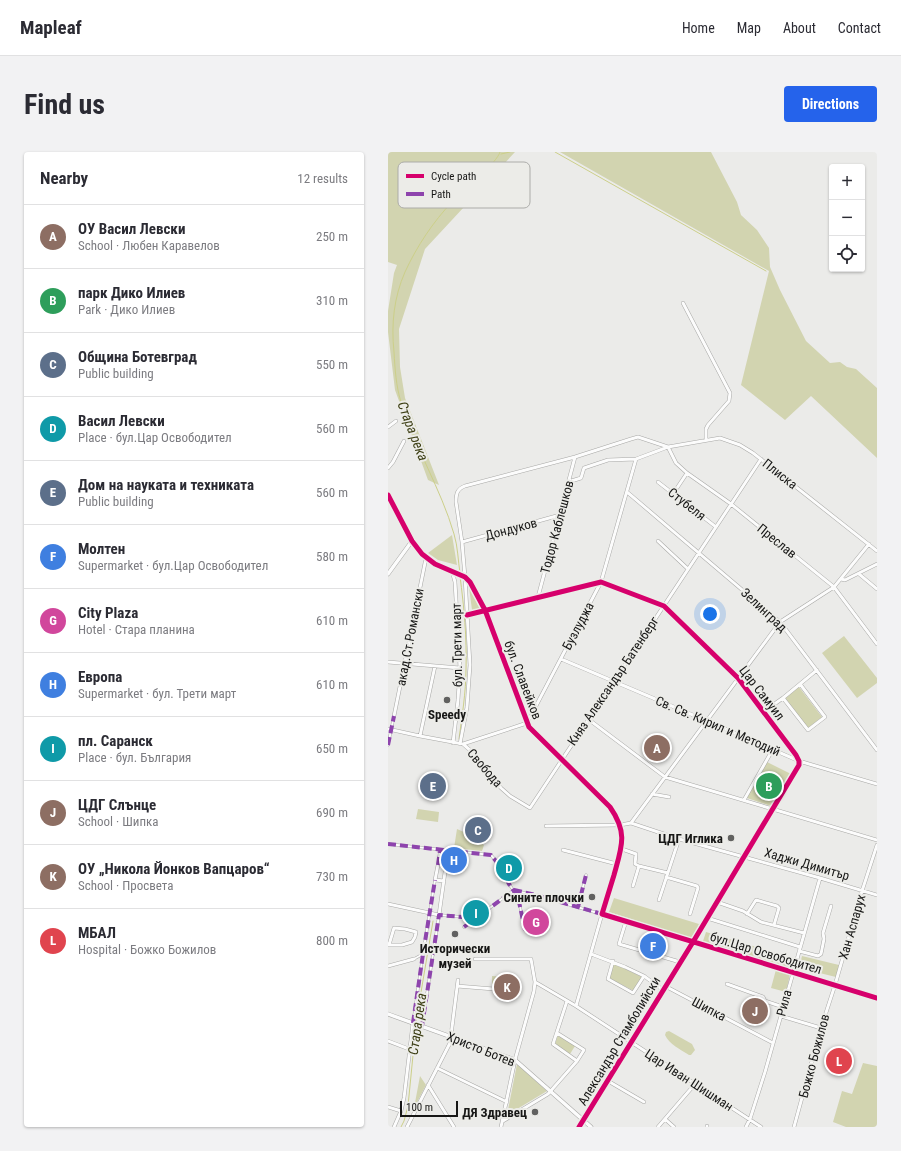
<!DOCTYPE html>
<html lang="en">
<head>
<meta charset="utf-8">
<style>
	:root { --surface:#fff; --page:#f2f2f3; --text:#2b2b33; --muted:#7c7c81; --line:#e1e1e2; --accent:#2563eb }
	body { margin:0; font-family:"Roboto Condensed",sans-serif; background:var(--page); color:var(--text) }
	.controls { position:absolute; right:12px; top:12px; display:grid; overflow:hidden; border-radius:4px; box-shadow:0 1px 3px #0004 }
	.controls button { width:36px; height:36px; display:grid; place-items:center; padding:0; border:0; border-bottom:1px solid var(--line); background:var(--surface); color:var(--text); font:20px sans-serif }
	.scale { position:absolute; left:12px; bottom:10px; width:58px; box-sizing:border-box; padding-left:4px; border:2px solid #171716; border-top:0; font-size:11px; line-height:14px; white-space:nowrap; color:#171716; -webkit-text-stroke:3px #ecece8; paint-order:stroke }
	.you { position:absolute; left:322px; top:462px; width:14px; height:14px; margin:-10px; border:3px solid #fff; border-radius:50%; background:#1a73e8; box-shadow:0 0 0 6px #1a73e833 }
	.badge { display:grid; place-items:center; width:26px; height:26px; border-radius:50%; background:var(--accent); color:#fff; font-size:13px; font-weight:700 }
	.pin { position:absolute; translate:-50% -50%; border:2px solid #fff; box-shadow:0 1px 4px #0006 }
	.list { margin:0; padding:0; list-style:none }
	h2 { display:flex; justify-content:space-between; align-items:center; height:52px; margin:0; padding:0 16px; font-size:17px }
	h2 small { font-size:13px; font-weight:400; color:var(--muted) }
	.list li { display:grid; grid-template-columns:26px 1fr auto; gap:12px; align-items:center; box-sizing:border-box; height:64px; padding:0 16px; border-top:1px solid var(--line) }
	.list b { display:block; font-size:15px; white-space:nowrap }
	.list p { margin:0; font-size:13px; white-space:nowrap; color:var(--muted) }
	.list em { font-size:13px; font-style:normal; color:var(--muted) }
	.icon { flex:none; width:22px; height:22px; fill:none; stroke:currentColor; stroke-width:2; stroke-linecap:round; stroke-linejoin:round }
	.map { position:relative; flex:none; width:489px; height:975px; overflow:hidden; border-radius:4px }
	header { display:flex; align-items:center; gap:24px; box-sizing:border-box; height:56px; padding:0 20px; background:var(--surface); border-bottom:1px solid var(--line) }
	header strong { font-size:19px }
	nav { display:flex; gap:22px; margin-inline-start:auto; font-size:14px }
	.intro { display:flex; align-items:center; justify-content:space-between; box-sizing:border-box; height:96px; padding:0 24px }
	h1 { margin:0; font-size:28px }
	.button { padding:10px 18px; border-radius:4px; background:var(--accent); color:#fff; font-size:14px; font-weight:700 }
	main { display:flex; gap:24px; padding:0 24px }
	aside { flex:1; background:var(--surface); border-radius:4px; box-shadow:0 1px 3px #0004 }
	.map>svg:first-child { display:block }
	.green { fill:#d2d4b0 }
	.lines { fill:none; stroke-linecap:round; stroke-linejoin:round }
	.stream { stroke:#cccf89; stroke-width:1 }
	.pedestrian-casing { stroke:#a8a8a6; stroke-width:3 }
	.minor-casing { stroke:#a8a8a6; stroke-width:4 }
	.tertiary-casing { stroke:#a8a8a6; stroke-width:4.5 }
	.pedestrian { stroke:#fcfcfc; stroke-width:2 }
	.minor { stroke:#fcfcfc; stroke-width:3 }
	.tertiary { stroke:#fcfcfc; stroke-width:3.5 }
	.quiet { stroke:#8e44ad; stroke-width:4; stroke-dasharray:8 4; stroke-linecap:butt }
	.cycleway-casing { stroke:#ecece8; stroke-width:8 }
	.cycleway { stroke:#d6006c; stroke-width:5 }
	.poi-dot { fill:#616160; stroke:#ecece8; stroke-width:1.5 }
	.labels { text-anchor:middle; dominant-baseline:central; stroke-width:4; stroke-linejoin:round; paint-order:stroke }
	.street-label { font-size:13px; fill:#171716; stroke:#ecece8 }
	.poi-label { font-size:13px; font-weight:bold; fill:#171716; stroke:#ecece8; text-anchor:end }
	.water-label { font-size:14px; font-style:italic; fill:#3d3f15; stroke:#ecece8 }
	.key { fill:#ecece8; stroke:#acaca9; stroke-width:1 }
	.key-label { font-size:11px; fill:#171716 }
</style>
</head>
<body>
<header>
<strong>Mapleaf</strong>
<nav><a>Home</a><a>Map</a><a>About</a><a>Contact</a></nav>
</header>
<div class="intro"><h1>Find us</h1><a class="button">Directions</a></div>
<main>
<aside>
<h2>Nearby<small>12 results</small></h2>
<ul class="list">
<li><span class="badge" style="background:#8d6e63">A</span><div><b>ОУ Васил Левски</b><p>School · Любен Каравелов</p></div><em>250 m</em></li>
<li><span class="badge" style="background:#2e9e5b">B</span><div><b>парк Дико Илиев</b><p>Park · Дико Илиев</p></div><em>310 m</em></li>
<li><span class="badge" style="background:#5c6f8a">C</span><div><b>Община Ботевград</b><p>Public building</p></div><em>550 m</em></li>
<li><span class="badge" style="background:#0f9aa8">D</span><div><b>Васил Левски</b><p>Place · бул.Цар Освободител</p></div><em>560 m</em></li>
<li><span class="badge" style="background:#5c6f8a">E</span><div><b>Дом на науката и техниката</b><p>Public building</p></div><em>560 m</em></li>
<li><span class="badge" style="background:#3f7fe0">F</span><div><b>Молтен</b><p>Supermarket · бул.Цар Освободител</p></div><em>580 m</em></li>
<li><span class="badge" style="background:#d1479c">G</span><div><b>City Plaza</b><p>Hotel · Стара планина</p></div><em>610 m</em></li>
<li><span class="badge" style="background:#3f7fe0">H</span><div><b>Европа</b><p>Supermarket · бул. Трети март</p></div><em>610 m</em></li>
<li><span class="badge" style="background:#0f9aa8">I</span><div><b>пл. Саранск</b><p>Place · бул. България</p></div><em>650 m</em></li>
<li><span class="badge" style="background:#8d6e63">J</span><div><b>ЦДГ Слънце</b><p>School · Шипка</p></div><em>690 m</em></li>
<li><span class="badge" style="background:#8d6e63">K</span><div><b>ОУ „Никола Йонков Вапцаров“</b><p>School · Просвета</p></div><em>730 m</em></li>
<li><span class="badge" style="background:#e0444e">L</span><div><b>МБАЛ</b><p>Hospital · Божко Божилов</p></div><em>800 m</em></li>
</ul>
</aside>
<div class="map">
<svg width="489" height="975" viewBox="0 0 489 975">
	<rect width="100%" height="100%" fill="#ebebe9"/>
	<path class="green" d="M0 0H127L37 97 11 177 12 215 17 246 51 333 40 328 7 238 0 180V159L6 121 9 113 0 110Z
		M172 0H323L349 50 353 63 369 78 381 96 382 115 392 138 418 189 442 211 452 210 459 215 468 217 489 236V306L423 244 397 268 353 233 381 119Z
		M64 383 69 413 50 408 40 401Z
		M81 435 84 440 92 457 84 458Z
		M456 484 489 526V531L469 546 434 501Z
		M411 535 434 565 420 576 397 546Z
		M379 610 403 622 383 654 359 646Z
		M30 657 51 660 50 670 28 667Z
		M69 677 78 681 96 693 94 699 66 696Z
		M226 746 311 772 306 787 221 760Z
		M318 780 406 806 403 816 315 789Z
		M414 804 451 813 448 825 411 816Z
		M225 811 254 825 246 839 221 826Z
		M389 814 403 818 398 840 383 836Z
		M104 824 119 825V833L104 832Z
		M281 879 304 892 307 898 303 903H301C293 898 281 892 277 883L278 880Z
		M170 883 187 894 182 902 167 892Z
		M475 911 489 914V975H458L445 970 454 939 464 942Z
		M129 912 159 939 119 963Z
		M32 924 38 933 26 956Z"/>
	<g class="lines">
		<path class="stream" d="M167 0 378 119
			M113 2 122 0
			M72 421C70 409 70 395 66 382 53 337 27 296 13 250 8 234 7 217 6 200 3 172 6 145 17 120 29 94 45 70 64 50 74 40 110 10 112 0
			M71 587C74 564 78 540 78 517 79 486 76 455 72 424
			M28 870 45 769
			M13 975 16 969 20 954 28 873"/>
		<defs>
			<path id="pedestrian" d="M0 593 6 564
				M0 692 103 703 112 714 121 732 130 745 137 778
				M50 712 52 698
				M58 712 60 699
				M127 739 148 743 213 762
				M190 755 198 723
				M76 775 126 738
				M26 807 35 802
				M25 871 35 802 47 728
				M34 874 51 763 87 766"/>
			<path id="minor" d="M295 151 342 241 341 249 320 273 318 277V288
				M0 275 8 269
				M280 295 288 311 299 321 343 352 446 435 489 492
				M0 316 5 310 16 289
				M180 330 193 326 196 316 220 308 248 307 280 295 332 286 352 293 365 301 489 399
				M270 330 328 375
				M239 340 392 470 489 598
				M285 342 299 321
				M270 389 300 417
				M74 390 172 363
				M64 419 67 430 72 516 70 548 65 591
				M471 422 489 437
				M453 427 457 428 489 412
				M150 445 187 305
				M79 463 213 430 276 454 350 526 408 603 411 609V613L305 790 191 975
				M173 507 319 569 411 609 489 632
				M0 510 72 516
				M412 532 437 565 420 578 395 546 429 518
				M375 560 395 546
				M6 564 38 406
				M200 567 277 625 489 688
				M0 577 32 584 75 592 83 599 113 636 122 644 142 656 373 307
				M32 584 47 514
				M72 592 79 555 82 513 77 425 74 390 68 350C68 342 69 337 77 334L187 305 243 287 250 285 280 295
				M75 592 139 571 213 430 248 307
				M264 642 281 645
				M356 648 385 597
				M243 671 392 470 446 435 481 392
				M158 674 232 673 243 671 291 687 356 705 432 726 489 743
				M234 697 248 702 247 712 251 714
				M175 698 229 712
				M278 725 309 734 310 736 302 762
				M245 734 251 714 280 721
				M271 748 291 687
				M329 750 355 759 373 770 416 781
				M0 752 51 763 58 713 57 711 53 710 50 713 47 728 56 729
				M359 762 368 748 389 754 391 756 386 773
				M319 766 412 795
				M238 769 231 792 292 810
				M0 792 1 793H14L24 790 27 785 28 780 17 777 6 776 1 793
				M411 799 430 804 433 802 436 787 435 781 443 754
				M203 802 237 815 256 824 275 838
				M87 807H143L147 830 146 839 127 908 113 975
				M225 809 220 827 245 841 256 824
				M0 814 26 807
				M147 830 188 854 373 975
				M339 832 375 845 377 849 395 855
				M69 834 118 838
				M277 834 385 891
				M179 849 165 892 189 909
				M188 854 214 762
				M393 864 433 876
				M0 889 21 897
				M49 916 119 950
				M220 929 256 950
				M40 933 66 975
				M0 955 13 959
				M277 967 286 975
				M115 969 160 942 189 909 196 898 169 881
				M6 975 13 959 16 946 25 871
				M19 975 62 891 70 828
				M270 975 307 932
				M319 975V974
				M358 975 362 967 377 920 432 726
				M406 975 433 876 447 833 474 739 489 693"/>
			<path id="tertiary" d="M0 343 24 389 34 402 47 412 77 425 82 430 97 458 141 575 222 655C240 681 234 694 226 723 222 736 218 749 214 762L489 846
				M0 422 24 389
				M0 862 127 908 203 975"/>
		</defs>
		<use href="#pedestrian" class="pedestrian-casing"/>
		<use href="#minor" class="minor-casing"/>
		<use href="#tertiary" class="tertiary-casing"/>
		<use href="#pedestrian" class="pedestrian"/>
		<use href="#minor" class="minor"/>
		<use href="#tertiary" class="tertiary"/>
		<path class="quiet" d="M0 593 6 564
			M0 692 103 703 112 714 121 732 130 745 137 778
			M50 713 52 698
			M58 715 60 699
			M126 738 148 743 214 762
			M190 755 198 723
			M76 775 126 738
			M25 871 35 802 47 728
			M34 874 51 763 87 766"/>
		<defs>
			<path id="cycleway" d="M0 343 24 389 34 402 47 412 77 425 82 430 97 458 141 575 222 655C240 681 234 694 226 723 222 736 218 749 214 762L489 846
				M79 463 213 430 276 454 350 526 408 603 411 609V613L305 790 191 975"/>
		</defs>
		<use href="#cycleway" class="cycleway-casing"/>
		<use href="#cycleway" class="cycleway"/>
	</g>
	<g class="poi-dot">
		<circle cx="59" cy="548" r="4"/>
		<circle cx="343" cy="686" r="4"/>
		<circle cx="204" cy="745" r="4"/>
		<circle cx="67" cy="782" r="4"/>
		<circle cx="147" cy="960" r="4"/>
	</g>
	<g class="labels">
		<g class="street-label">
			<text transform="translate(392 322) rotate(38)">Плиска</text>
			<text transform="translate(299 352) rotate(38)">Стубеля</text>
			<text transform="translate(169 375) rotate(-75)">Тодор Каблешков</text>
			<text transform="translate(123 377) rotate(-15)">Дондуков</text>
			<text transform="translate(389 389) rotate(39)">Преслав</text>
			<text transform="translate(376 458) rotate(43)">Зелинград</text>
			<text transform="translate(190 474) rotate(-62)">Бузлуджа</text>
			<text transform="translate(22 485) rotate(-79)">акад.Ст.Романски</text>
			<text transform="translate(69 493) rotate(-91)">бул. Трети март</text>
			<text transform="translate(135 528) rotate(69)">бул. Славейков</text>
			<text transform="translate(225 529) rotate(-56)">Княз Александър Батенберг</text>
			<text transform="translate(374 541) rotate(52)">Цар Самуил</text>
			<text transform="translate(330 574) rotate(23)">Св. Св. Кирил и Методий</text>
			<text transform="translate(97 616) rotate(49)">Свобода</text>
			<text transform="translate(419 712) rotate(16)">Хаджи Димитър</text>
			<text transform="translate(464 775) rotate(-74)">Хан Аспарух</text>
			<text transform="translate(378 801) rotate(17)">бул.Цар Освободител</text>
			<text transform="translate(396 851) rotate(-75)">Рила</text>
			<text transform="translate(321 857) rotate(28)">Шипка</text>
			<text transform="translate(231 889) rotate(-59)">Александър Стамболийски</text>
			<text transform="translate(93 897) rotate(22)">Христо Ботев</text>
			<text transform="translate(426 904) rotate(-75)">Божко Божилов</text>
			<text transform="translate(301 928) rotate(33)">Цар Иван Шишман</text>
		</g>
		<g class="poi-label">
			<text x="59" y="562" text-anchor="middle">Speedy</text>
			<text x="335" y="686">ЦДГ Иглика</text>
			<text x="196" y="745">Сините плочки</text>
			<text x="67" y="796" text-anchor="middle">Исторически<tspan x="67" dy="15">музей</tspan></text>
			<text x="139" y="960">ДЯ Здравец</text>
		</g>
		<g class="water-label">
			<text transform="translate(25 279) rotate(69)">Стара река</text>
			<text transform="translate(29 872) rotate(-82)">Стара река</text>
		</g>
	</g>
	<rect x="10" y="10" width="132" height="46" rx="6" class="key"/>
	<rect x="18" y="22" width="18" height="4" fill="#d6006c"/>
	<rect x="18" y="40" width="18" height="4" fill="#8e44ad"/>
	<g class="key-label">
		<text x="43" y="28">Cycle path</text>
		<text x="43" y="46">Path</text>
	</g>
</svg>
<div class="controls">
<button>+</button>
<button>−</button>
<button><svg class="icon" aria-label="locate" viewBox="0 0 24 24"><circle cx="12" cy="12" r="6"/><path d="M12 2v4M12 18v4M2 12h4M18 12h4"/></svg></button>
</div>
<div class="scale">100 m</div>
<div class="you"></div>
<div class="pin badge" style="left:269px;top:596px;background:#8d6e63">A</div>
<div class="pin badge" style="left:381px;top:634px;background:#2e9e5b">B</div>
<div class="pin badge" style="left:90px;top:678px;background:#5c6f8a">C</div>
<div class="pin badge" style="left:121px;top:716px;background:#0f9aa8">D</div>
<div class="pin badge" style="left:45px;top:634px;background:#5c6f8a">E</div>
<div class="pin badge" style="left:265px;top:794px;background:#3f7fe0">F</div>
<div class="pin badge" style="left:148px;top:770px;background:#d1479c">G</div>
<div class="pin badge" style="left:66px;top:708px;background:#3f7fe0">H</div>
<div class="pin badge" style="left:88px;top:761px;background:#0f9aa8">I</div>
<div class="pin badge" style="left:367px;top:859px;background:#8d6e63">J</div>
<div class="pin badge" style="left:119px;top:835px;background:#8d6e63">K</div>
<div class="pin badge" style="left:451px;top:909px;background:#e0444e">L</div>
</div>
</main>
</body>
</html>
